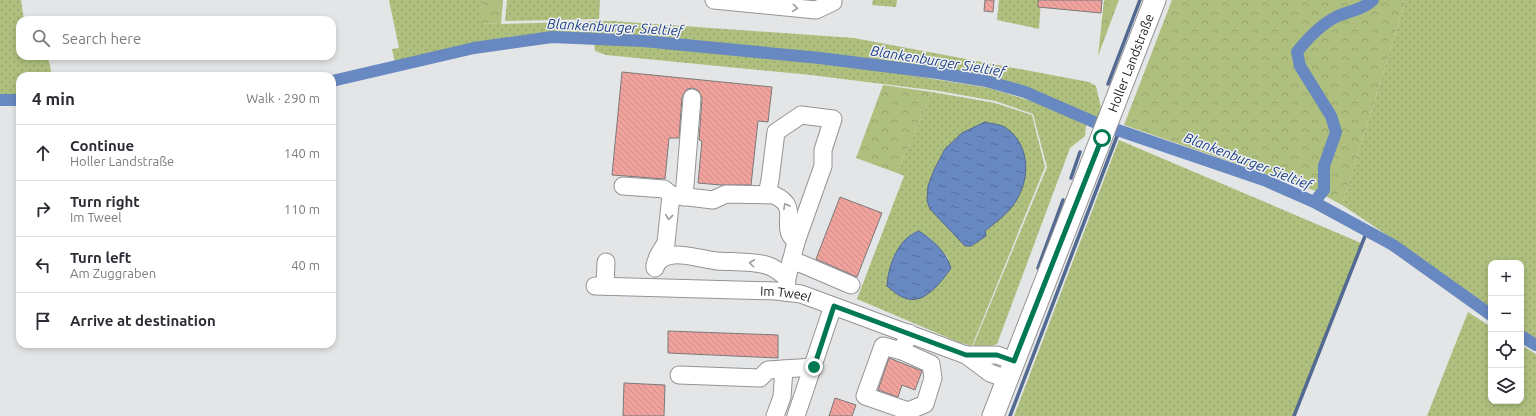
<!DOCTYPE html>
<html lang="en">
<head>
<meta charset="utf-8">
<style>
	:root { --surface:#fff; --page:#f7f7f7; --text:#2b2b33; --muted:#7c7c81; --line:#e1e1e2 }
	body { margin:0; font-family:Ubuntu,sans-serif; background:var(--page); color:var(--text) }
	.controls { position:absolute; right:12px; bottom:12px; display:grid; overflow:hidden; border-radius:8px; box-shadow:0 2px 6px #0003 }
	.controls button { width:36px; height:36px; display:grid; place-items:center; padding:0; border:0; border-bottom:1px solid var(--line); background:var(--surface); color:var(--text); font:20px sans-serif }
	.stop { position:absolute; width:12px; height:12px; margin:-9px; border:3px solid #007854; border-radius:50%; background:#fff }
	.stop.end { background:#007854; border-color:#fff; box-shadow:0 1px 4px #0008 }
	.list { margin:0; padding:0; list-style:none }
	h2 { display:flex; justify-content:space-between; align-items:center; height:52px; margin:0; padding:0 16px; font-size:17px }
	h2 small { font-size:13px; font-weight:400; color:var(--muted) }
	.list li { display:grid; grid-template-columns:26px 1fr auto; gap:12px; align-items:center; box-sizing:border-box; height:56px; padding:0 16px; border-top:1px solid var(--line) }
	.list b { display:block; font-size:15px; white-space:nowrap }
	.list p { margin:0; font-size:13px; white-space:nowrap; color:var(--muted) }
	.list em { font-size:13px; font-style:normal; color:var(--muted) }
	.icon { flex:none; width:22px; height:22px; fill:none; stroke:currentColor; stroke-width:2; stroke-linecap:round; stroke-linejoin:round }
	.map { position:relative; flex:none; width:1536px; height:416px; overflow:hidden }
	.search { position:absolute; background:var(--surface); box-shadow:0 2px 6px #0003; left:16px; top:16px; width:320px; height:44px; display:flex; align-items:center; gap:10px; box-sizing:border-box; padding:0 14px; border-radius:12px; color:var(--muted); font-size:15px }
	.panel { position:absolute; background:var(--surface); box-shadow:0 2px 6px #0003; left:16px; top:72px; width:320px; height:276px; border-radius:12px }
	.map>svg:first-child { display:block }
	.grass { fill:url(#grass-dots); fill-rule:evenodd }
	.forest { fill:url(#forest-crowns) }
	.water { fill:url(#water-ripples); stroke:#526991 }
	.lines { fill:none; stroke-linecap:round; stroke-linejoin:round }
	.stream { stroke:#526991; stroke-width:3.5 }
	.canal { stroke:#6788c0; stroke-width:12 }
	.building { fill:url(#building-back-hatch); stroke:#7b7979 }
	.minor-casing { stroke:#949496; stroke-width:19 }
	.major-casing { stroke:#949496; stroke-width:23 }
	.minor { stroke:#fff; stroke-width:17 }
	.major { stroke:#fff; stroke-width:21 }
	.oneway { stroke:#9c9c9c }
	.route { stroke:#007854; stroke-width:5 }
	.labels { text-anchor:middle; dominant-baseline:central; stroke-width:3; stroke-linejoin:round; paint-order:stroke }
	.street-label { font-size:13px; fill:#222223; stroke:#f2f2f4 }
	.water-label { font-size:14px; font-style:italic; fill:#193f84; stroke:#f2f2f4 }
</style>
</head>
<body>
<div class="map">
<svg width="1536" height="416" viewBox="0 0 1536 416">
	<defs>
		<pattern id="grass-dots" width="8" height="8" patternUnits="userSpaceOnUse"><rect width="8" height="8" fill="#afbf7e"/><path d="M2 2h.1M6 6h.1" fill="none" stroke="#96a46d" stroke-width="1.8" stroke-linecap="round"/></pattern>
		<pattern id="forest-crowns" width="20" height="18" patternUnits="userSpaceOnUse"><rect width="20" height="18" fill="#afbf7e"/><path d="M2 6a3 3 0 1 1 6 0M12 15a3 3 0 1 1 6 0" fill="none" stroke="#96a46d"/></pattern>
		<pattern id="water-ripples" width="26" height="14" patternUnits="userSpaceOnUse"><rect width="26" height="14" fill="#6788c0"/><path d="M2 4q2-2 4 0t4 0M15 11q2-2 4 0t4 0" fill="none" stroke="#546f9c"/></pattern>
		<pattern id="building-back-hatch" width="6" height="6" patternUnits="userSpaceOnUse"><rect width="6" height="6" fill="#f0a29d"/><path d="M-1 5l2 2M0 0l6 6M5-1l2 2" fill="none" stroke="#ce8b87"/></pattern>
	</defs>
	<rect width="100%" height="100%" fill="#e4e5e6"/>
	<path class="grass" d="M0 0H21L24 20H20V56H46L49 61 52 76H20V97H0Z
		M389 0H483L482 23 501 24 613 21 854 38 1089 82 1096 86 1101 108 1097 120 1025 89 963 75 829 56 708 44 554 33 477 44 395 63 392 49 399 48Z
		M507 0H600L599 19 505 21Z
		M873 0H897L896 7 872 5Z
		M999 0H1041L1039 29 997 20Z
		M1406 0H1536V342L1521 333V263H1491V311L1402 245 1342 205Z
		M594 42 803 60 879 70 989 88 1044 105 1086 125 1085 136 1070 148 997 344 988 347 973 346 1047 167 1033 114 995 101 939 91 811 75 606 55 595 51Z
		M932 92 995 103 1032 115 1045 167 972 346 958 342 857 299 904 176 897 173ZM945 149 1011 208 985 231 943 222 930 209C928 180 931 175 945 149ZM919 231 930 238 948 258 943 279 925 296 893 257 913 233Z
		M1119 140 1361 243 1295 416H1014Z
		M1468 312 1491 327V401H1521V345L1536 354V416H1427Z"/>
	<path class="forest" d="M483 0H503L501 24 481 23Z
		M1104 0H1119L1098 56Z
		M1172 0H1406L1342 205 1316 191 1124 125Z
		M883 85 932 92 897 173 856 158Z"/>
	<path class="water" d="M985 122C991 124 1001 124 1006 128 1033 147 1030 185 1011 208 1004 216 994 224 985 231L986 236 971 246H965L930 209 927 201 928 186 934 170 945 149 962 133Z
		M919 231C933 240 946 252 951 268 942 281 924 306 905 298 898 296 892 290 887 286 888 266 898 238 919 231Z"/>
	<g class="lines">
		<path class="stream" d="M1108 84 1140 0
			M1071 178 1080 152
			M1038 268 1063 200
			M1010 416 1119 131
			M1294 416 1367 231"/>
		<path class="canal" d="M332 81 474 48 552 37 643 41 820 58 938 73 986 81 1025 92 1094 122 1264 180 1314 202 1393 245 1491 315
			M0 100H20
			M1314 202 1324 190V166L1336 132 1331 116 1300 66 1297 52C1308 38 1320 25 1336 17 1348 11 1363 10 1373 0
			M1521 336 1536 345"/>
	</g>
	<path class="building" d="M985 0H994L993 12 984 11Z
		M1038 0H1102L1101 13 1038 7Z
		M622 72 772 87 768 122 758 121 751 185H721L698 183 702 141 699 140 702 98 698 90 692 88 687 89 682 97 679 138H669L665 179 612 175Z
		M840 197 882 213 857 277 816 259Z
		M668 331 778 335V358L668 353Z
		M889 358 922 371 915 390 902 385 898 397 878 390Z
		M624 383 665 385 664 416H623Z
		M835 398 856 405 852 416H829Z"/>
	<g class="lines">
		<defs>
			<g id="minor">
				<path d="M714 0 816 10 833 2V0"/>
				<path d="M623 186 664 189 671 195"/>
				<path d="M767 194 770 180 776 132 801 115 833 119 823 150V166L796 242 787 278 786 292"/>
				<path d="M684 197 692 98"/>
				<path d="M791 261 802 264 851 285"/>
				<path d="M655 265 658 256 666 243 671 195 713 200 726 194 774 195C798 206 784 220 790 234 791 237 794 239 796 242"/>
				<path d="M655 268C662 244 701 260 717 261 733 262 750 261 766 265 774 267 780 272 787 278"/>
				<path id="s1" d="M595 286 776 291 801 294 966 355 990 373 1007 379"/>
				<path d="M605 286 606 262"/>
				<path d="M902 351 883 346 865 396 908 411 925 404 933 378 931 364 902 351 909 333"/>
				<path d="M966 355H997L1014 361"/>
				<path d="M679 375 760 378 768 370 814 367"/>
				<path d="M775 416 782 397 784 369"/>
				<path d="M796 416 833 306"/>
			</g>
			<g id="major">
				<path id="s2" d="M993 416 1155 0"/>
			</g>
		</defs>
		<use href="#minor" class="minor-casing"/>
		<use href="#major" class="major-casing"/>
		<use href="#minor" class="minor"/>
		<use href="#major" class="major"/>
	</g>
	<defs><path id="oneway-chevron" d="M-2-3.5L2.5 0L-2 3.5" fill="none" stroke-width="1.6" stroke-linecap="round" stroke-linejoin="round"/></defs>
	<g class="oneway">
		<use href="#oneway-chevron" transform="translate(795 8) rotate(5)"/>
		<use href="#oneway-chevron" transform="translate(786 206) rotate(-119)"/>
		<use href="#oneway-chevron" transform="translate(669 217) rotate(96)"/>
		<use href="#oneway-chevron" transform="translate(752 263) rotate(-173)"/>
	</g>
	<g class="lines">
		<path class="route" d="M814 367 834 306 966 355H997L1014 361 1102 138"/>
	</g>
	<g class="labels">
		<g class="street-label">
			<text stroke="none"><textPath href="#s2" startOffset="379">Holler Landstraße</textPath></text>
			<text stroke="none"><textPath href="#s1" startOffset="191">Im Tweel</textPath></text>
		</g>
		<g class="water-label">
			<text transform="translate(615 27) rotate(3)">Blankenburger Sieltief</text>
			<text transform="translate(938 61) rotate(9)">Blankenburger Sieltief</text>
			<text transform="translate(1248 161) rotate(21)">Blankenburger Sieltief</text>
		</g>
	</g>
</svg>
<div class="controls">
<button>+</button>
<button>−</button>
<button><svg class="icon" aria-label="locate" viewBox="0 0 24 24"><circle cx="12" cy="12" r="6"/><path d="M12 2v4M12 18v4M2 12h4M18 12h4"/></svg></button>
<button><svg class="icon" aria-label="layers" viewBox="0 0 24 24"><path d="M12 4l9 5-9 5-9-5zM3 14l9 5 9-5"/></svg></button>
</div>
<div class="stop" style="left:1102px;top:138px"></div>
<div class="stop end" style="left:814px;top:367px"></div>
<div class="search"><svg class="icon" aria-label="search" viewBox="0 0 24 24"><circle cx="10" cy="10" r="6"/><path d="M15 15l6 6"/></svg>Search here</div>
<section class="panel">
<h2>4 min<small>Walk · 290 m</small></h2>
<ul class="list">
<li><svg class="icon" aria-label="ahead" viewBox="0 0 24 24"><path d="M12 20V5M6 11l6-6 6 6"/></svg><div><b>Continue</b><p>Holler Landstraße</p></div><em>140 m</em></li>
<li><svg class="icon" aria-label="right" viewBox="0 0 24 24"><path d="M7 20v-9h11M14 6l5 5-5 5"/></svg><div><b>Turn right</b><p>Im Tweel</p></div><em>110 m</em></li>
<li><svg class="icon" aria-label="left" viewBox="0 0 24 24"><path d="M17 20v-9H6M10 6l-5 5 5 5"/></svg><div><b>Turn left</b><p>Am Zuggraben</p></div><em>40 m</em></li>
<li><svg class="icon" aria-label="arrive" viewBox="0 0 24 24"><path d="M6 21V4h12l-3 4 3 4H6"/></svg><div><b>Arrive at destination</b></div></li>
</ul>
</section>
</div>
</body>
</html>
